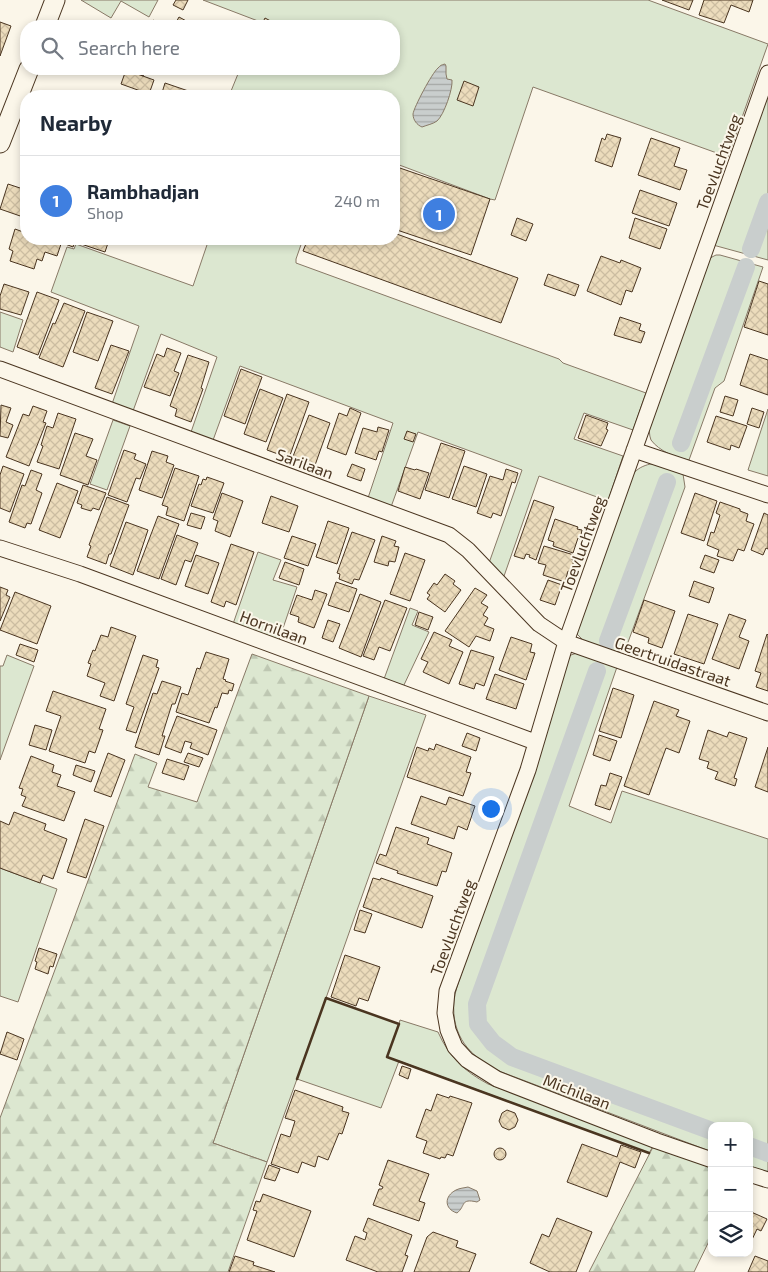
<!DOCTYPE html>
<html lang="en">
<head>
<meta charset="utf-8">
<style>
	:root { --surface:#fff; --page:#f2f2f3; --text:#1f2937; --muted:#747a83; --line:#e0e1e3; --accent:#c62828 }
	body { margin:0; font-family:"Exo 2",sans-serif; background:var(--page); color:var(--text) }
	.controls { position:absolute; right:15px; bottom:15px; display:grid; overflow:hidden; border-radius:10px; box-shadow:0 2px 8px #0003 }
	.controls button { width:45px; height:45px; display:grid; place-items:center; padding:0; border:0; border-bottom:1px solid var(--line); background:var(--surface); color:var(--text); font:25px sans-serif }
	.you { position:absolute; left:490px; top:808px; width:18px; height:18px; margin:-12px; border:4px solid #fff; border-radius:50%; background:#1a73e8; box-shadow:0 0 0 8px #1a73e833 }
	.badge { display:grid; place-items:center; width:32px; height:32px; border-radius:50%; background:var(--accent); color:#fff; font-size:16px; font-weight:700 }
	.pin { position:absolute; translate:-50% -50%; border:2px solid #fff; box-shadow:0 1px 5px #0006 }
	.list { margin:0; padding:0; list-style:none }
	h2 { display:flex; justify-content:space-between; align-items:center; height:65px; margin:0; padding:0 20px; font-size:21px }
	h2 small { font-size:16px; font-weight:400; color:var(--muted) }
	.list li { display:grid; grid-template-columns:32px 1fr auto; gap:15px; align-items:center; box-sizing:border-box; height:90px; padding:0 20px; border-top:1px solid var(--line) }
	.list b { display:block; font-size:19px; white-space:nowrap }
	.list p { margin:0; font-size:16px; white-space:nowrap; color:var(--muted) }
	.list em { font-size:16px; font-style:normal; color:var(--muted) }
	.icon { flex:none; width:28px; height:28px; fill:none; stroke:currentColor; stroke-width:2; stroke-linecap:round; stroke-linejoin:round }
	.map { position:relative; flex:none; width:768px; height:1272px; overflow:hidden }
	.search { position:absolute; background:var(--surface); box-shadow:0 2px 8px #0003; left:20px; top:20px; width:380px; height:55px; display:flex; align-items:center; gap:12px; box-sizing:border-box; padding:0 18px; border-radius:20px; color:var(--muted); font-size:19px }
	.panel { position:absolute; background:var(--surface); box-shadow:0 2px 8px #0003; left:20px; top:90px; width:380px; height:155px; border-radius:20px }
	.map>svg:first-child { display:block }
	.grass { fill:#dce7d0; stroke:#887966 }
	.forest { fill:url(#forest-firs); stroke:#887966 }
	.water { fill:url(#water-rules); stroke:#887966 }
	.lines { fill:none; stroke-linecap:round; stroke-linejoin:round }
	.canal { stroke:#c9cecd; stroke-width:18 }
	.building { fill:url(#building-cross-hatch); stroke:#4a3520 }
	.minor-casing { stroke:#4a3520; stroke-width:17 }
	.tertiary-casing { stroke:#4a3520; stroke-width:21 }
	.minor { stroke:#fbf6e9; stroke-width:15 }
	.tertiary { stroke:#fbf6e9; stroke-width:19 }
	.wall { stroke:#4a3520; stroke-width:2.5 }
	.labels { text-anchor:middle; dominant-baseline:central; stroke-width:4; stroke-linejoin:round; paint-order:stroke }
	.street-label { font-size:16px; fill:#4a3520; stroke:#fbf6e9 }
</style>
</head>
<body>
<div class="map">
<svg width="768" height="1272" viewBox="0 0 768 1272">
	<defs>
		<pattern id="forest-firs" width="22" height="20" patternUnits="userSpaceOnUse" patternTransform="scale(1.25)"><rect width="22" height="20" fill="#dce7d0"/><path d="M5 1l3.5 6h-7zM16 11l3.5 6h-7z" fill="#bec7b2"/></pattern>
		<pattern id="water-rules" width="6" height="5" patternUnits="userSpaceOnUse" patternTransform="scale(1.25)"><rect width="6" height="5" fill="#c9cecd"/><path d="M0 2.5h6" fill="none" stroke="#a5a8a6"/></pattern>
		<pattern id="building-cross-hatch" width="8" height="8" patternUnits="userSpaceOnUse" patternTransform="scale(1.25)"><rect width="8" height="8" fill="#ecdcbc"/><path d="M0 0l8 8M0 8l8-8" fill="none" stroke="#ccbda1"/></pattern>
	</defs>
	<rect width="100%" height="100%" fill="#fbf6e9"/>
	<path class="grass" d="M81 0H158L149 17 121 1 111 18Z
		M203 0H648L768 44 728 157 533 87 495 200 490 199 394 163V96H229L240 69H394V26H256L258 21Z
		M768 90V260L713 245Z
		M209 239H239L245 241 246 239H303L296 259V263L559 359 563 363 646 393 633 430 584 413 574 439 623 456 608 501 539 476 503 579 489 563 522 470 418 432 391 507 368 498 393 423 240 366 212 443 190 435 217 357 161 334 133 411 112 404 139 326 51 292 67 247 74 249 76 244 193 286Z
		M716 255H720L763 267 724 381 715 388 689 460C676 458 659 451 651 440 649 435 649 429 650 424L709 260 712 257Z
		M0 312 23 320 13 352 0 347Z
		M768 409V476L748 470Z
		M113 420 130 426 107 490 90 484Z
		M650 464H656L683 474 685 487 627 645 623 650 617 652 586 643 577 634V628L633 474C638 468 643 466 650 464Z
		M258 552 281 560 273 580 297 587 279 640 233 624Z
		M410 608 418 611 412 625 429 632 403 687 384 679Z
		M577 653 617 667 569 806 611 823 622 791 768 839V1173L749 1166V1126H712V1152L499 1071C470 1057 451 1036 454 1001 455 992 458 983 461 975L566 659 571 655Z
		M7 655 34 666 0 760V666H3Z
		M369 696 426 715 326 998 399 1024 400 1020 438 1032C449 1057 464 1071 488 1084L654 1145 649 1153 399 1061 381 1108 297 1079 267 1162 213 1143Z
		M0 868 57 889 18 1002 0 996Z"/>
	<path class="forest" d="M252 654 369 696 213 1143 267 1162 228 1272H0V1118L135 754 157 763 148 787 197 802Z
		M654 1145 712 1166V1235L694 1272H589Z"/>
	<path class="water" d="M445 64 446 66V74L447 79 452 80C453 89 444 115 437 121 433 124 427 125 422 127 417 125 413 120 413 114 414 107 432 73 438 68 441 65 441 65 445 64Z
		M468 1187 477 1191 480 1200 477 1202C460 1198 466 1206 457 1213 444 1209 444 1196 456 1190 460 1188 464 1188 468 1187Z"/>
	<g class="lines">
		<path class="canal" d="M751 249 768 202
			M681 443 746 267
			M608 641 667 482
			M597 671 477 1004 478 1024 493 1043 512 1057 712 1131
			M749 1146 768 1153"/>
	</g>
	<path class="building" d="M176 0H188L183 10 173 5Z
		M662 0H693L689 10Z
		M704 0H753L749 12 731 5 724 23 699 15Z
		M179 17 190 23 188 26H174Z
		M265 18 280 26H261Z
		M153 20 163 26H149Z
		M0 22 11 26 0 56Z
		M133 69H147L143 76Z
		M126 70 154 80 149 94 121 84Z
		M464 81 479 87 473 106 457 100Z
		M165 83 203 96H161Z
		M607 134 621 138 612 167 595 161 602 138 605 140Z
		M651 138 680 148 674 166 687 170 680 190 638 175Z
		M394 166 490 199 471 255 394 229Z
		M8 184 26 190V218L0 209Z
		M640 190 677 203 669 226 632 213Z
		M517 218 533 224 526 241 511 235Z
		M635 218 667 229 660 249 629 238Z
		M15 229 26 233V239H44L61 244 57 256 45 252 42 261 37 259 34 269 10 261 13 251 9 249Z
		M394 233 518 278 501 323 303 251 308 239H394Z
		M61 239H104L103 242 108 243 105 252 75 242 73 247 60 242Z
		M601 256 620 263 621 260 641 268 632 292 626 290 621 305 587 291Z
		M548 274 579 285 575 296 544 285Z
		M759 281 768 284V335L744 327Z
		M4 284 29 292 21 315 0 309V296Z
		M37 292 59 300 38 355 17 347Z
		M64 303 85 311 63 367 39 358 53 323 55 324Z
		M87 312 113 321 98 361 73 352Z
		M620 317 641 324 639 330 645 332 641 343 614 335Z
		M111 345 129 351 112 394 95 388Z
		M167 348 181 353 174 371 179 373 170 396 144 387 157 354 164 357Z
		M750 354 768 360V395L740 385Z
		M188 355 209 362 201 388 203 389 191 422 175 416 177 409 170 406Z
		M241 369 262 377 245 424 224 416Z
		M260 389 283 398 266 442 244 434Z
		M287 394 309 402 289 458 267 450Z
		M725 396 738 400 733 416 720 412Z
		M1 405 11 408 6 422 13 425 8 438 0 436Z
		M33 406 47 411 43 422 46 423 29 466 6 457 23 414 29 416Z
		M350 408 361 413 346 455 327 448 339 413 347 416Z
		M752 408 764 412 759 428 747 424Z
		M58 413 76 419 59 469 37 462 43 446 41 445 47 426 53 428Z
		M309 415 330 423 314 468 292 459Z
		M586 415 608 423 606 429 608 430 601 446 578 438Z
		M716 416 747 426 739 448 731 445 730 450 707 442Z
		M378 427 389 430 382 452 379 451 376 460 355 453 363 428 377 432Z
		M407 431 416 434 413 442 404 439Z
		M75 433 93 439 86 456 97 460 88 485 60 475Z
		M441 443 465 451 449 498 425 490Z
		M124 450 136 454 134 459 146 464 140 479 136 478 127 502 108 495Z
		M152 451 168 456 166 462 174 465 162 498 139 490Z
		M352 464 365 469 361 481 347 476Z
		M3 466 24 474 10 512 0 508V475Z
		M464 466 487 474 476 507 452 499Z
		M405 467 415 470 416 469 429 473 420 499 398 491Z
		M175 468 199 476 184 521 166 515 168 507 162 505Z
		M506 469 518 473 515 483 512 482 501 516 493 513 491 518 477 513 490 476 503 480Z
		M31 470 42 474 36 490 42 493 31 524 27 523 25 528 9 522 22 485 25 486Z
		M207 477 224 483 213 513 191 506 199 484 201 485 203 479 206 480Z
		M57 483 78 491 60 538 39 530Z
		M83 485 106 493 99 510 93 508 91 511 81 508 82 505 77 503Z
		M222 493 243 501 230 537 215 531 218 521 213 519Z
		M695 493 717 501 704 541 681 533Z
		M271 496 298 506 289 532 262 523Z
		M107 497 129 505 111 554H109L106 564 87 557 91 546 89 545Z
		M534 500 554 507 536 560 529 557 530 555 526 554 524 559 514 556Z
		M720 502 740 509V511L748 514 746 521 754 524 744 551 738 549 733 561 717 556 719 550 707 545 711 532 714 533 720 515 716 513Z
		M191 513 205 517 201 529 187 525Z
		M764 513 768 515V549L766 548 763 555 751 550Z
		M158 516 179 524 159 579 137 571Z
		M555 519 578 527 577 529 582 530 580 539 578 538 573 553 553 546 554 542 548 540Z
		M328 521 349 528 337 564 316 557Z
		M126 522 148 530 133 575 110 566Z
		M352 532 375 540 359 580 354 579 352 584 339 579 340 574 337 573Z
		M177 535 198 543 191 562 185 560 176 585 161 579Z
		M292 536 316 544 308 566 284 558Z
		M382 536 396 541 394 546 399 547 395 562 389 561 388 566 374 562Z
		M231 544 254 552 236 605 226 601 224 607 211 602Z
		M544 546 574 555 572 560H574L571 572 568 571 565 582 543 575 546 565 538 563Z
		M405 553 425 560 410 601 390 594Z
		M196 555 219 563 208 594 185 586Z
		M705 555 719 560 714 573 700 568Z
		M285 562 304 569 299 585 279 578Z
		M445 574 455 581 453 584 461 590 445 612 427 599 430 595 427 593 434 583 437 585Z
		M548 580 562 585 555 605 540 600Z
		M694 581 714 588 709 603 689 596Z
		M336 582 357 589 349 612 328 605Z
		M0 587 8 590 6 595 10 597 0 621Z
		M475 588 487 595 481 603 488 607 483 615 488 618 484 625 494 629 490 641 476 636 469 647 445 631Z
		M315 590 327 594 314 628 298 622 299 617 290 614 297 595 312 600Z
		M15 592 51 606 37 644 0 630Z
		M360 594 381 602 361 657 339 648Z
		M385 600 407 608 390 651 379 647 374 660 363 656Z
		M644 600 675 611 662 648 648 643 649 638 633 632Z
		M419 612 433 617 428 630 415 625Z
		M688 614 718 624 704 664 674 654Z
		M729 614 746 620 739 637 749 641 739 669 712 659Z
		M328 620 340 624 333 642 322 638Z
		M111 627 136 636 114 701 100 696 105 683 87 676 91 664 88 663 93 650 95 651 101 635 108 637Z
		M434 632 452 640 449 646 463 652 449 684 423 672 428 662 421 659Z
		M767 634 768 635V691L756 687 761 673 755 671Z
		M511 637 532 644 530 652 535 653 526 680 499 670Z
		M20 644 38 650 34 662 16 655Z
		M471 650 494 657 484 686 476 683 474 689 459 684Z
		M206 652 229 659 223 679 226 680 225 681 234 684 232 691 229 690 228 694 222 693 217 708 215 707 209 723 176 712 182 693 188 695 197 668 200 669Z
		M143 655 158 660 156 667 159 668 136 733 126 730 134 707 126 704Z
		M495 674 524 684 516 709 486 699Z
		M162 681 181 687 175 704H172L162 736H165L159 755 135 747 153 693 157 694Z
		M613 688 634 695 621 738 599 731Z
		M53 691 106 709 99 729 103 730 95 753 89 751 85 763 49 751 61 716 46 711Z
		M654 701 679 710 676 716 690 721 679 753 666 748 649 795 624 786Z
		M177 716 217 730 208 755 190 748 192 743 185 741 181 753 165 747Z
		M35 725 52 730 46 750 29 745Z
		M708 730 727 737 729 732 747 738 734 778 737 779 735 786 715 779 718 772 707 768 709 762 699 759Z
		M467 733 480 738 476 751 462 746Z
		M599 735 617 741 610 761 593 755Z
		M436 744 471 757 466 772 471 773 463 796 407 777 417 747 428 751 429 748 434 750Z
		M768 747V792L755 787Z
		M108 753 125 760 111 797 94 791Z
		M188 753 203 758 199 767 184 762Z
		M31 756 54 765 52 772 61 775 57 786 75 792 64 821 22 806 26 797 21 795 23 789 19 788Z
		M167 759 189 766 184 780 162 773Z
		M76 765 95 771 91 782 73 775Z
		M610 773 622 777 610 810 595 805 601 785 606 786Z
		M421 796 446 805 449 797 475 806 467 830 458 826 454 839 411 824Z
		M14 812 46 824 44 830 67 839 53 879 43 875 40 883 0 868V821L9 825Z
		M85 819 104 826 86 878 67 872Z
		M396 827 429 838 427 844 452 853 446 872 442 871 437 886 397 873 398 871 376 863 380 854 386 856Z
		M373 878 380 880 381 878 433 896 422 928 363 907Z
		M360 910 372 914 365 933 354 930Z
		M39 948 57 954 53 967 50 966 48 974 35 969 37 962 35 961Z
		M345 955 380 967 368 1001 359 998 356 1006 331 997Z
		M7 1032 24 1039 17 1060 0 1054Z
		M402 1066 411 1069 408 1079 399 1075Z
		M295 1090 343 1107 342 1111 349 1113 342 1134 339 1133 328 1160 318 1156 315 1167 302 1162 298 1173 271 1164 281 1134 290 1137 295 1121 285 1118Z
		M437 1094 449 1098 450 1096 472 1103 453 1156 447 1154 445 1158 441 1157 440 1159 423 1153 427 1141 416 1137 426 1109 431 1111Z
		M507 1110 515 1113 518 1120 515 1127 509 1130 502 1127 499 1121 502 1113Z
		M582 1144 617 1157 621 1145 641 1152 635 1168 620 1162 607 1197 567 1182Z
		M494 1154a6 6 0 1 1 12 0a6 6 0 1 1-12 0Z
		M388 1160 429 1174 419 1201 425 1203 419 1221 373 1205 379 1189H382L383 1187 379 1185Z
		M269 1165 280 1169 275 1181 264 1178Z
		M263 1194 311 1211 294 1257 247 1240 257 1211 253 1210 256 1201 260 1202Z
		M749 1211 767 1219 761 1231 757 1229 749 1246Z
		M368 1218 412 1235 405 1255 408 1256 402 1272H378L346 1260 355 1236 365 1240 367 1233 363 1231Z
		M557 1218 592 1232 576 1272H550L530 1263 542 1234 549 1237Z
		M433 1232 458 1241 456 1247 476 1254 469 1272H414L427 1237Z
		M235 1256 254 1262 253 1265 275 1272H229Z
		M755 1256 768 1261V1272H748Z"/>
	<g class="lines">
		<defs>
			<path id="minor" d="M0 369 449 535 468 550 539 624 566 642 768 713
				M634 450 768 495
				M0 548 80 574 535 742
				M712 1160 657 1141 497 1079 467 1060 455 1047 448 1030 445 1013 447 991 528 770 566 642 768 73
				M749 1174 768 1180"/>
			<path id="tertiary" d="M45 26 55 0
				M0 143 29 69"/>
		</defs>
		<use href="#minor" class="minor-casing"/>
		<use href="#tertiary" class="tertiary-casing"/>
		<use href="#minor" class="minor"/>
		<use href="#tertiary" class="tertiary"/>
		<path class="wall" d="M297 1079 326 998 399 1024 387 1057 649 1153"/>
	</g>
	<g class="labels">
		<g class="street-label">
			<text transform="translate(718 162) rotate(-70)">Toevluchtweg</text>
			<text transform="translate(305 463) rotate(20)">Sarilaan</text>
			<text transform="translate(582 544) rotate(-70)">Toevluchtweg</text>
			<text transform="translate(274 627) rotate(20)">Hornilaan</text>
			<text transform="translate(673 661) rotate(19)">Geertruidastraat</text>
			<text transform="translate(452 927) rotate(-70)">Toevluchtweg</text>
			<text transform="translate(577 1091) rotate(21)">Michilaan</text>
		</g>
	</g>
</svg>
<div class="controls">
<button>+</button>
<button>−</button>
<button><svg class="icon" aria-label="layers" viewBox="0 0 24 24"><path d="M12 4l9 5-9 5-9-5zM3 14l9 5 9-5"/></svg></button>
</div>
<div class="you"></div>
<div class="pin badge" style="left:439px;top:214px;background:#3f7fe0">1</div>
<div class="search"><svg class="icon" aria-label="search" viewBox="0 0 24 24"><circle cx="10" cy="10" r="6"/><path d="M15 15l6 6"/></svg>Search here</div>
<section class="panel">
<h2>Nearby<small></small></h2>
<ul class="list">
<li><span class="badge" style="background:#3f7fe0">1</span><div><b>Rambhadjan</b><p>Shop</p></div><em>240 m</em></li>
</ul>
</section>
</div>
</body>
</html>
